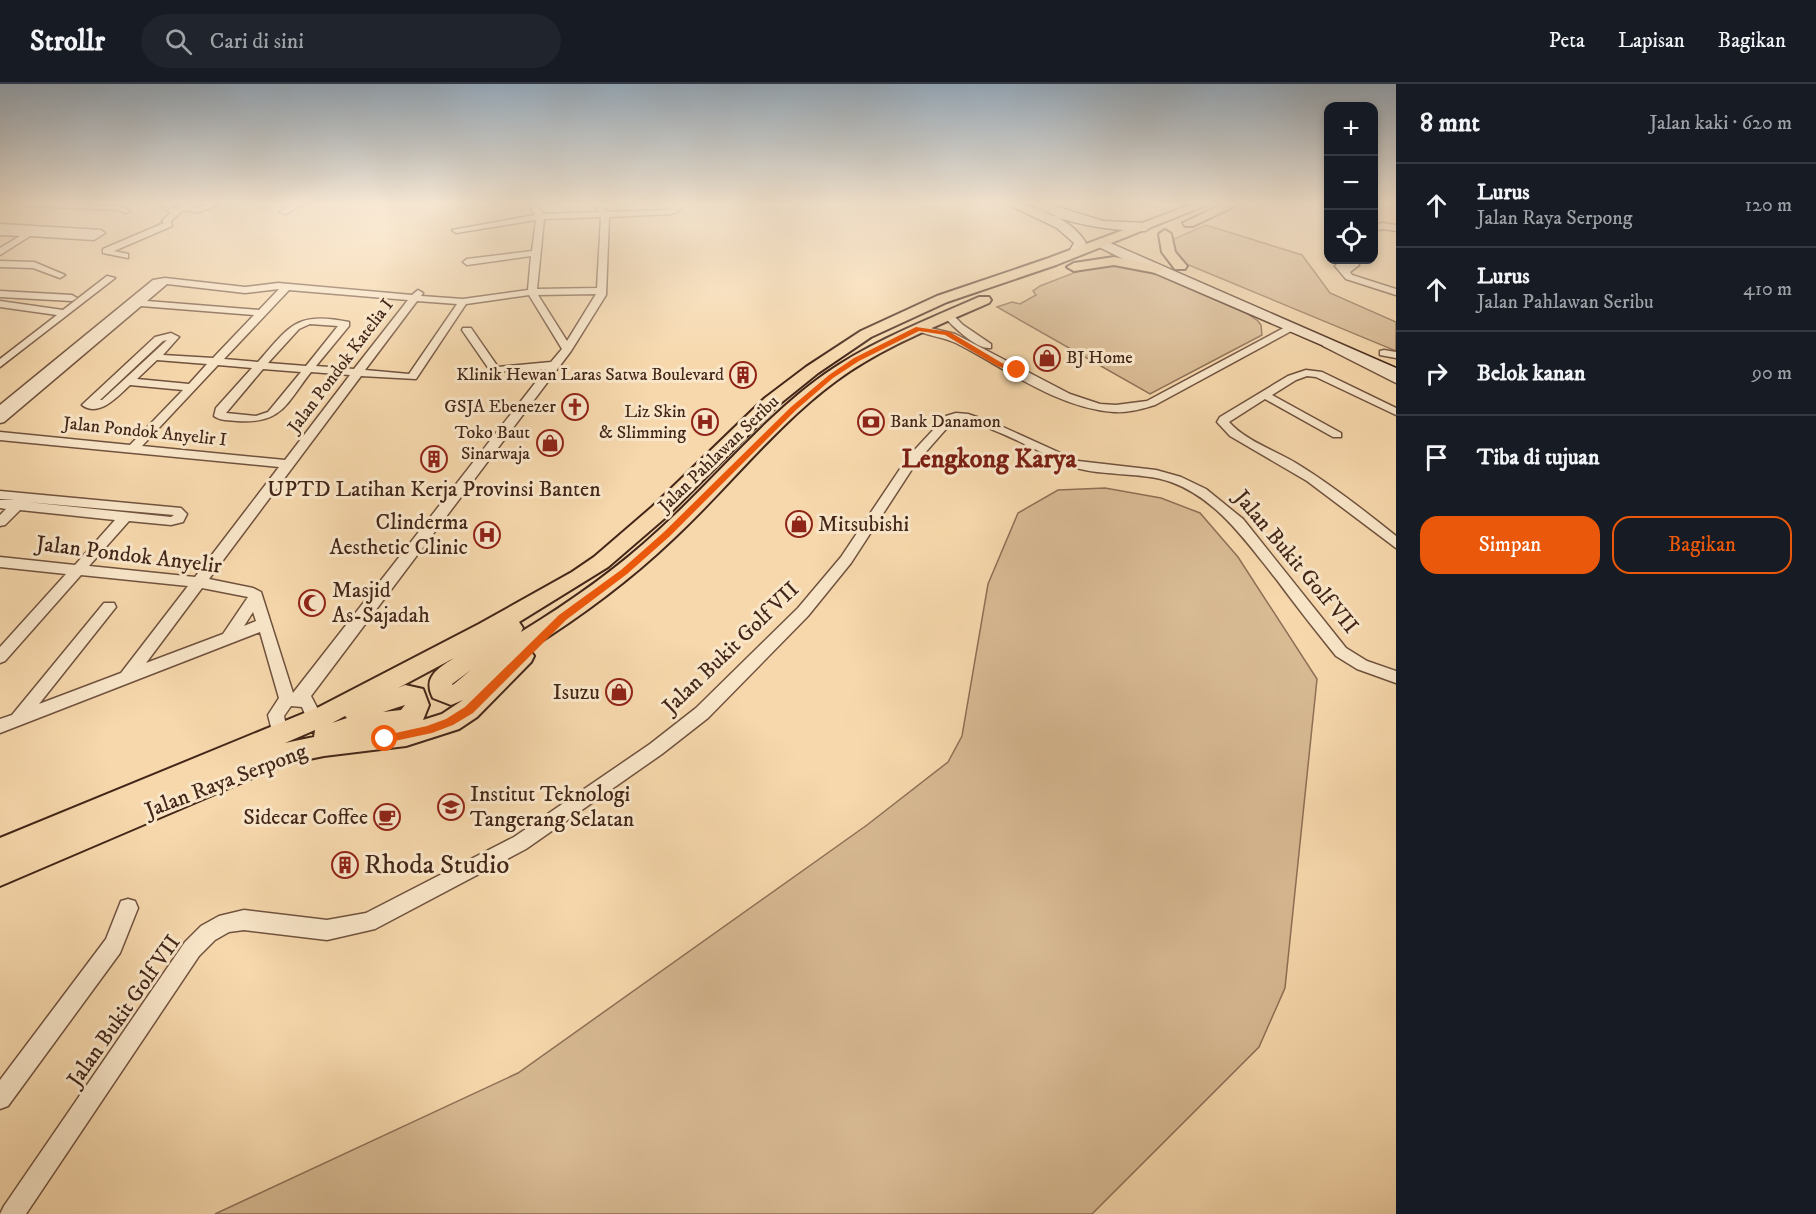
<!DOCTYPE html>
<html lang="id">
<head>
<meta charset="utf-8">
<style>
	:root { --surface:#171b24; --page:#20242c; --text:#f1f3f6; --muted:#9ea1a6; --line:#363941; --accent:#ea580c }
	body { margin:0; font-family:"IM FELL DW Pica",serif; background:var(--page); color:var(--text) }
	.controls { position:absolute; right:18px; top:18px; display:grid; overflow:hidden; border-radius:12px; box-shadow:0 3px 9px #0003 }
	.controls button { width:54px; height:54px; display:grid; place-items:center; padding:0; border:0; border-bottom:2px solid var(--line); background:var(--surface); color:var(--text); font:30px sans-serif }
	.stop { position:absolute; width:18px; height:18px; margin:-14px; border:4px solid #ea580c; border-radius:50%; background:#fff }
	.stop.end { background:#ea580c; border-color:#fff; box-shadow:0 2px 6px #0008 }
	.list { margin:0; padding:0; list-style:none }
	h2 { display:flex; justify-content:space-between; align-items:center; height:78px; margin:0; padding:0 24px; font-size:26px }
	h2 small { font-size:20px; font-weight:400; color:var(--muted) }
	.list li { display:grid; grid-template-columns:39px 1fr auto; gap:18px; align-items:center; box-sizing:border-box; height:84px; padding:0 24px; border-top:2px solid var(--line) }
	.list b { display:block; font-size:22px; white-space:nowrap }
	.list p { margin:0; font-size:20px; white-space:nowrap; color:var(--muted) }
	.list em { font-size:20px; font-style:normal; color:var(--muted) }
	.actions { display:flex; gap:12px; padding:18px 24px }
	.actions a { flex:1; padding:14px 0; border:2px solid var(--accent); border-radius:18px; text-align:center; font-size:21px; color:var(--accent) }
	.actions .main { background:var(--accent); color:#fff }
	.icon { flex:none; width:33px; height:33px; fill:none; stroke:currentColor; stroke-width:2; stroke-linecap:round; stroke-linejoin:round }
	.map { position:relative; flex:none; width:1396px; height:1130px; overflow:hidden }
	header { display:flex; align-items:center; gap:36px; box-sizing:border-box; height:84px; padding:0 30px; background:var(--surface); border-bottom:2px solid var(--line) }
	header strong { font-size:28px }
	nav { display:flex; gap:33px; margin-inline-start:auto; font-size:21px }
	.search { width:420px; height:54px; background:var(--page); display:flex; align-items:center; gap:15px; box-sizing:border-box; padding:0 21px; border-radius:33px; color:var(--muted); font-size:22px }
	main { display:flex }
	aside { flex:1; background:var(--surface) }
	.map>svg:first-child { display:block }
	.green { fill:#d8ba93; stroke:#8e7056; stroke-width:1.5 }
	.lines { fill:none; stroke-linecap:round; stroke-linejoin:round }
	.street-casing { stroke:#70523e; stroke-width:3 }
	.secondary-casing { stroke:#432619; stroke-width:3 }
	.primary-casing { stroke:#432619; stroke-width:4 }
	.street { fill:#f9e6c9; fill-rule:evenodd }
	.secondary { fill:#f9e6c9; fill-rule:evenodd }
	.primary { fill:#f6d8ac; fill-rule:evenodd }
	.route { fill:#ea580c }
	.labels { text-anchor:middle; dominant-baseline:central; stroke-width:6; stroke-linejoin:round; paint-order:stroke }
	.far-poi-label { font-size:18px; fill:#432619; stroke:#f9e6c9; text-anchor:end }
	.far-street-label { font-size:18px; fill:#432619; stroke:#f9e6c9 }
	.poi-label { font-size:22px; fill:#432619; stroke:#f9e6c9; text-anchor:end }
	.street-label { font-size:22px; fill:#432619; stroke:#f9e6c9 }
	.quarter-label { font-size:26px; font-weight:bold; fill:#7a1f14; stroke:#f9e6c9 }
	.near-poi-label { font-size:27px; fill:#432619; stroke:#f9e6c9; text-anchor:start }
</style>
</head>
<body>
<header>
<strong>Strollr</strong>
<div class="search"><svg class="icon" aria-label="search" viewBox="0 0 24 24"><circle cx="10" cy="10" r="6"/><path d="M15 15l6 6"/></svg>Cari di sini</div>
<nav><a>Peta</a><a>Lapisan</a><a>Bagikan</a></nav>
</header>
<main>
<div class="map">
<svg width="1396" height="1130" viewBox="0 0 1396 1130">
	<rect width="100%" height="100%" fill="#f6d8ac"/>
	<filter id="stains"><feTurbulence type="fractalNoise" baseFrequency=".00333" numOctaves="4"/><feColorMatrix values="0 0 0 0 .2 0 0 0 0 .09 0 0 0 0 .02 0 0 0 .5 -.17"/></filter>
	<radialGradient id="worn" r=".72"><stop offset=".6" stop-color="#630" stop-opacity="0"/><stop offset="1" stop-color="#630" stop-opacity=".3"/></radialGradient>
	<path class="green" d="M1206 141 1302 171 1330 209 1396 238V267L1184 179 1174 168 1171 161 1174 155Z
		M1117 180 1153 188 1242 226 1258 237 1261 241 1262 251 1150 310 997 223 1012 218 1020 220 1036 211 1033 207 1040 202 1089 183Z
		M1105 404 1161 414 1200 429 1238 473 1317 595 1285 904 1259 963 1092 1130H215L518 989 867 741 948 678 962 652 988 500 1018 429 1058 406Z"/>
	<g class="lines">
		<defs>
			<path id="street" d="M26 120 119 122 130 127 126 129 118 126 30 122Z
				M160 120H169L174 124 187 121 197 124 209 120H220L197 129C180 124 183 127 171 137L172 142 114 167 128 170V174L103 169V165L164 139 162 137 170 129Z
				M293 120H303L286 130 279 128Z
				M528 120H536L543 130 599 128 594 120H602L607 128 669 126 675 120H683L678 128 670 130 609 133 606 211 571 267 311 612 323 635 321 640 315 642 309 640 302 623 291 622 284 632 288 650 286 655 280 657 274 655 268 631 279 614 260 548 0 649V635L12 631 104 519H114L116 523 39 620 121 589 188 502 81 491 5 577 0 579V563L66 490 0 483V473L75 481 115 436 20 426 5 441 0 442V431L6 425 0 424V416H15L0 415V407L181 424 187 430 183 438 171 441 129 437 89 482 195 493 279 383 0 356V348L130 361 183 306 130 301C118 312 99 334 82 321L84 319 155 253 171 249 179 253 163 271 213 274 254 231 141 222 4 338 0 339V321L153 196 165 194 245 203 278 199 412 211 418 206 423 209 421 212 463 215 528 206 531 172 467 181 463 178 467 175 532 167 536 136 456 149 452 146 535 131ZM601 133 597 204 537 205 544 135ZM167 200 245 209 279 205 259 226 147 217ZM289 206 408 216 354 285 316 282 349 242V238C296 227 290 242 258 278L224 275ZM596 210 567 257 538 211ZM529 211 562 265 551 278 498 283 471 244H463L462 246 491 288 546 285 293 609 261 508 253 504 209 495 361 292 416 295 466 220ZM417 217 457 220 409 290 365 286ZM310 240 338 242 306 282 268 279 299 245ZM167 256 102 316H100L163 257ZM157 276 207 280 189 300 137 295ZM218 281 252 284 216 324 214 332C220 337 229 336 237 337 282 340 286 320 311 288L350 291 285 376 142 362ZM263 285 301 288 268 328 256 332 226 329ZM27 418 174 431 171 433ZM202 504 248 513 223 550 146 579ZM253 528 256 537 244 542Z
				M1382 139 1396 141V147L1383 145 1374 147V142Z
				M0 140 101 146 105 149 94 156 30 152 0 171V164L20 152 0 151Z
				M1341 176H1355L1359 181 1350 188 1352 191 1396 205V211L1346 195 1335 182Z
				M0 177 34 178 65 191 60 194 33 184 0 183Z
				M107 192 115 194 0 283V275L57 231 0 223V217L63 226Z
				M0 207 72 211 77 214 72 217 0 213Z
				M945 229H951L963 241 991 260V264C977 266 952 242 943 231Z
				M1291 240 1295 241V245L1155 321C1142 325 1128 329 1114 328 1057 324 1005 284 956 259 944 253 922 251 913 244L918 241 955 250 1070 310 1100 320 1116 321 1147 317Z
				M1323 258H1331L1396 292V299L1323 262Z
				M1384 266 1396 268V274L1380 271V267Z
				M1306 286 1322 288 1396 324V331L1316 293 1307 292 1296 296 1272 311 1341 349V353H1333L1265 315 1229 338C1247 358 1277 367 1299 381 1333 402 1365 427 1396 452V464L1307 397 1230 352 1217 338 1220 333 1288 292Z
				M956 329 968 330 994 339 1078 377 1156 386 1181 393 1206 405 1243 435 1346 564 1367 577 1396 587V599L1357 585 1336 572C1316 547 1296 522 1277 496 1247 459 1218 415 1171 398 1140 387 1095 393 1068 381 1045 371 975 332 954 336L916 379 851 479 808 532 708 634 662 670 526 765 375 845 327 856 244 846 229 848 215 856 199 872 26 1130H0L4 1122 185 858 201 842 219 832 244 826 327 836 366 829 514 753 650 660 696 624 798 524 841 473 908 373 946 332Z
				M128 815 135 817 138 824 120 869 8 1022 0 1025V996L106 855 121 817Z"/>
			<path id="secondary" d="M1007 120C1034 119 1072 135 1086 159L1079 171 1075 172 1071 171 1069 168 1074 159 1057 144Z
				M1033 120H1048L1103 137 1145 139 1151 143 1145 147C1116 147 1055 140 1033 120Z
				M1101 155 1396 284V293L1127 177 1097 162V156Z"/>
			<path id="primary" d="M1193 120H1209L1056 181 947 218 871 253 818 289 777 322 666 433 608 483 519 538 523 544 521 548C570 518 617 485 659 446 715 395 763 334 825 290 872 257 927 236 979 213H989L991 216 989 219C937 242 882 263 836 297 775 342 728 404 673 455 629 497 580 533 529 565L534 572 531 578 477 633 459 645 406 662 324 672 285 680 0 802V754L319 623 479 540 572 488 594 473 652 423 765 314 806 283 861 247 937 212 1046 175ZM454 574C439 584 422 593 433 614L451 621 463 616 442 630 423 636 429 621 423 605 405 601 398 604ZM471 586 454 600 452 601V600ZM405 621 401 626 383 628ZM345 632 347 634 332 639ZM315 646 314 653 285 659Z
				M1223 120H1239L1193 142H1185L1183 139Z
				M1165 146 1171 150 1175 168 1187 182 1185 185H1175L1162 168 1159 150Z
				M1114 173 1156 181 1163 185 1156 189 1114 181 1074 187 1067 183 1074 179Z"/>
		</defs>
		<use href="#street" class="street-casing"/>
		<use href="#secondary" class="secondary-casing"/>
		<use href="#primary" class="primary-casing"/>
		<use href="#street" class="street"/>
		<use href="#secondary" class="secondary"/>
		<use href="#primary" class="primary"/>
	</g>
	<linearGradient id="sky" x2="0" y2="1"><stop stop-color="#95aabc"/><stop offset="0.43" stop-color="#fbedda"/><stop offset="1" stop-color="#fbedda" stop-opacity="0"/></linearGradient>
	<rect width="1396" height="278" fill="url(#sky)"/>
	<path class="route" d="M916 243 950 248 1002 279 1020 286 1017 289 997 282 945 251 919 247 859 277 833 294 796 326 670 452 627 490 566 536 473 629 453 641 432 649 385 659 382 658V652L427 642 446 635 465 623 559 531 621 486 664 448 791 323 829 291 854 274Z"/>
	<defs>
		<symbol id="shop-ring" viewBox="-11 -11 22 22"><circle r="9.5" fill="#f9e6c9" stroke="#8f2418" stroke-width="1.5"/><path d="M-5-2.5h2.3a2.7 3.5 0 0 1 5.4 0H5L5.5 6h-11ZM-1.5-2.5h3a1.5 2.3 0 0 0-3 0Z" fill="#8f2418"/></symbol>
		<symbol id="building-ring" viewBox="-11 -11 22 22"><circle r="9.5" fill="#f9e6c9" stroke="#8f2418" stroke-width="1.5"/><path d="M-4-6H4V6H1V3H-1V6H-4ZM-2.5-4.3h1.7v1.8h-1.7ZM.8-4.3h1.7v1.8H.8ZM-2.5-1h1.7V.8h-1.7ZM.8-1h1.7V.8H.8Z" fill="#8f2418"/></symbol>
		<symbol id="church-ring" viewBox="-11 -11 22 22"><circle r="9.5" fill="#f9e6c9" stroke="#8f2418" stroke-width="1.5"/><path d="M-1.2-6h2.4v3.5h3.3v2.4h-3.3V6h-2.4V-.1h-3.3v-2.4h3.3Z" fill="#8f2418"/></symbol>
		<symbol id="hospital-ring" viewBox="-11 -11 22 22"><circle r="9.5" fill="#f9e6c9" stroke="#8f2418" stroke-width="1.5"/><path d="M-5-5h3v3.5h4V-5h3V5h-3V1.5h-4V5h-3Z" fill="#8f2418"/></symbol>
		<symbol id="bank-ring" viewBox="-11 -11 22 22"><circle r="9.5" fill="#f9e6c9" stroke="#8f2418" stroke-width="1.5"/><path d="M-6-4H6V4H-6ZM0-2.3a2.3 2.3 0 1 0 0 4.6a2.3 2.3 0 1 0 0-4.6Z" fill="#8f2418"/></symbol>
		<symbol id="mosque-ring" viewBox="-11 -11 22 22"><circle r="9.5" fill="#f9e6c9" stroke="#8f2418" stroke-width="1.5"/><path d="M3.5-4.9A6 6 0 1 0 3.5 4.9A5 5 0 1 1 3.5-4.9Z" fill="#8f2418"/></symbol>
		<symbol id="university-ring" viewBox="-11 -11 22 22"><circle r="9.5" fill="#f9e6c9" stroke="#8f2418" stroke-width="1.5"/><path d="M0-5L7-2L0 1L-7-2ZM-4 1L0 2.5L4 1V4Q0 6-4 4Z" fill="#8f2418"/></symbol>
		<symbol id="cafe-ring" viewBox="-11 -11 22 22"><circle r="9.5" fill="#f9e6c9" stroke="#8f2418" stroke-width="1.5"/><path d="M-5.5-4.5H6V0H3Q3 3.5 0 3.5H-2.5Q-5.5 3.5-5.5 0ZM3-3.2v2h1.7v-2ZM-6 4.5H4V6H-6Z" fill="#8f2418"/></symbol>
	</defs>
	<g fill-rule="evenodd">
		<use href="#shop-ring" x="1032" y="259" width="30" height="30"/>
		<use href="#building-ring" x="728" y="276" width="30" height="30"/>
		<use href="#church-ring" x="560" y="308" width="30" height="30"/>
		<use href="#hospital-ring" x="690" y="323" width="30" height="30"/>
		<use href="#bank-ring" x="856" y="323" width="30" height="30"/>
		<use href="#shop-ring" x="535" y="344" width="30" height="30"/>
		<use href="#building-ring" x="419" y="360" width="30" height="30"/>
		<use href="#shop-ring" x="784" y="425" width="30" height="30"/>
		<use href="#hospital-ring" x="472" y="436" width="30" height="30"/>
		<use href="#mosque-ring" x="297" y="504" width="30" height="30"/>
		<use href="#shop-ring" x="604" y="593" width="30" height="30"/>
		<use href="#university-ring" x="436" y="708" width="30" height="30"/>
		<use href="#cafe-ring" x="372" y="718" width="30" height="30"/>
		<use href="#building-ring" x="330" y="766" width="30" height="30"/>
	</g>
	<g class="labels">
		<g class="far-poi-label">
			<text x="1066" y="274" text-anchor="start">BJ Home</text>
			<text x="724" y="291">Klinik Hewan Laras Satwa Boulevard</text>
			<text x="556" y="323">GSJA Ebenezer</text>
			<text x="686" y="328">Liz Skin<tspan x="686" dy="21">&amp; Slimming</tspan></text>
			<text x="890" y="338" text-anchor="start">Bank Danamon</text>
			<text x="530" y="349">Toko Baut<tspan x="530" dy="21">Sinarwaja</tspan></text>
		</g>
		<g class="far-street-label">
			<text transform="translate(341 282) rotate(-53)">Jalan Pondok Katelia I</text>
			<text transform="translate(145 348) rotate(6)">Jalan Pondok Anyelir I</text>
			<text transform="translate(719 370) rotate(-44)">Jalan Pahlawan Seribu</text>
		</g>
		<g class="poi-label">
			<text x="434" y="405" text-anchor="middle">UPTD Latihan Kerja Provinsi Banten</text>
			<text x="468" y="438">Clinderma<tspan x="468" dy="25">Aesthetic Clinic</tspan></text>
			<text x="818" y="440" text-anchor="start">Mitsubishi</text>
			<text x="332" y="506" text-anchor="start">Masjid<tspan x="332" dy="25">As-Sajadah</tspan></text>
			<text x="600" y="608">Isuzu</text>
			<text x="470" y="710" text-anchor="start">Institut Teknologi<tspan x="470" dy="25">Tangerang Selatan</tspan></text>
			<text x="368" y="733">Sidecar Coffee</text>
		</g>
		<g class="street-label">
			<text transform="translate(129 471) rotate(7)">Jalan Pondok Anyelir</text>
			<text transform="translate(1296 478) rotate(50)">Jalan Bukit Golf VII</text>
			<text transform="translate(731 564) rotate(-44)">Jalan Bukit Golf VII</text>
			<text transform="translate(226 697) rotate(-21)">Jalan Raya Serpong</text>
			<text transform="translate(124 927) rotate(-55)">Jalan Bukit Golf VII</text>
		</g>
		<g class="quarter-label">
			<text x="989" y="375">Lengkong Karya</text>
		</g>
		<g class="near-poi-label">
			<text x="364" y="781">Rhoda Studio</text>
		</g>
	</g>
	<rect width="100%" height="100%" filter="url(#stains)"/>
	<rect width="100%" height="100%" fill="url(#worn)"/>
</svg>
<div class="controls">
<button>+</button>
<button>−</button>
<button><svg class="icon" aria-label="locate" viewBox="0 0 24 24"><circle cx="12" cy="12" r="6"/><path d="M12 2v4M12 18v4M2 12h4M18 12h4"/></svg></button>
</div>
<div class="stop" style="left:385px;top:655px"></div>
<div class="stop end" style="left:1017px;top:286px"></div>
</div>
<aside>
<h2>8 mnt<small>Jalan kaki · 620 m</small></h2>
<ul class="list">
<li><svg class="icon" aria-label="ahead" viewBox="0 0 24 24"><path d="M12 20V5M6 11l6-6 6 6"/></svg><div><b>Lurus</b><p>Jalan Raya Serpong</p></div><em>120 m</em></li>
<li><svg class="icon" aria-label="ahead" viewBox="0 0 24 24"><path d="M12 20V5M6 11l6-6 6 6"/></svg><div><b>Lurus</b><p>Jalan Pahlawan Seribu</p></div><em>410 m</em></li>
<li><svg class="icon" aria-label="right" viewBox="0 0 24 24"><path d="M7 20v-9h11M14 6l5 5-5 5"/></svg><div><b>Belok kanan</b></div><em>90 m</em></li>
<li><svg class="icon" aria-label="arrive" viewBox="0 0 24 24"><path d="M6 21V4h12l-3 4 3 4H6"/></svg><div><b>Tiba di tujuan</b></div></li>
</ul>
<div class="actions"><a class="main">Simpan</a><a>Bagikan</a></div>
</aside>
</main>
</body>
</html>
